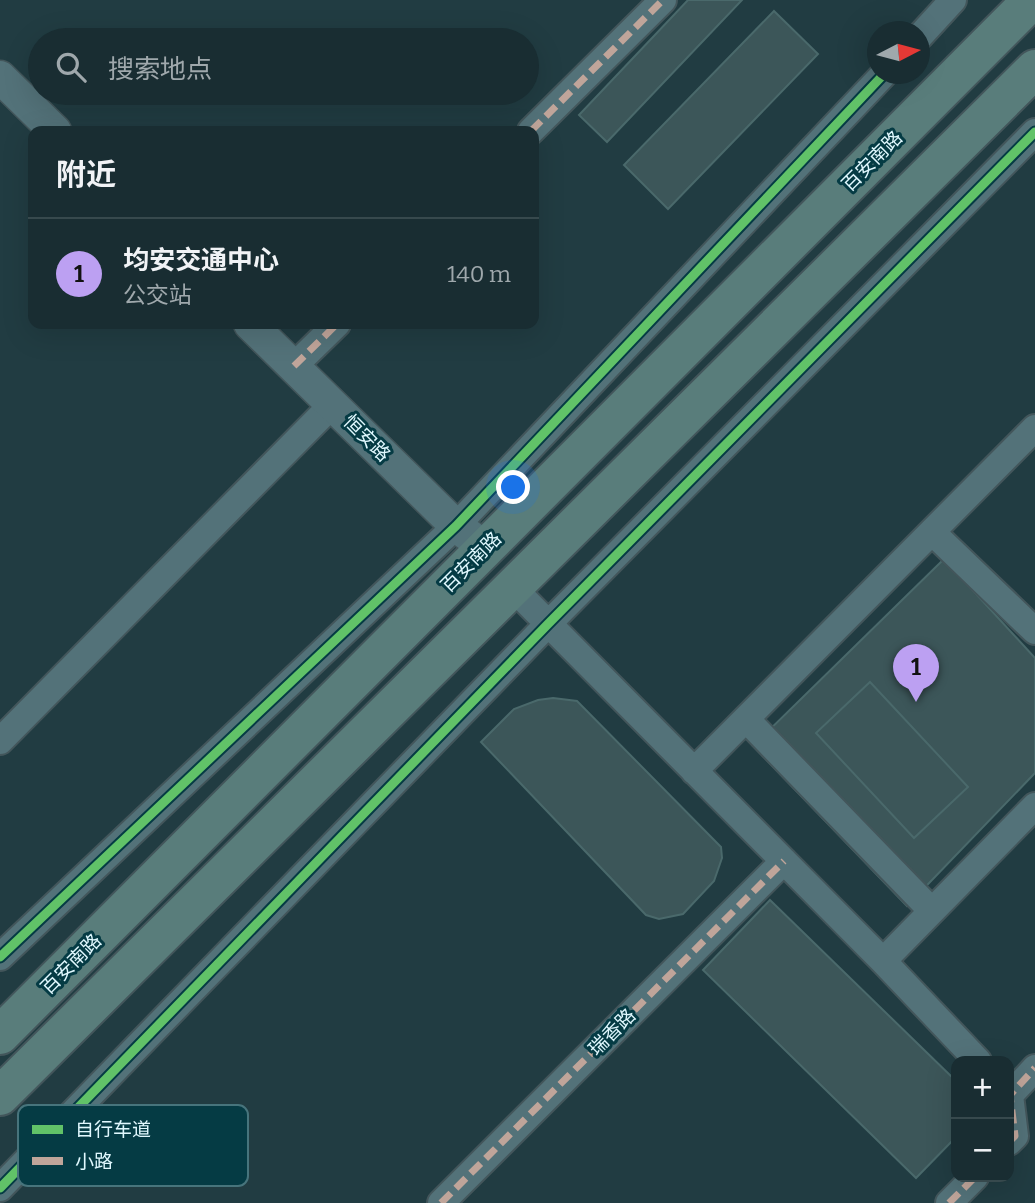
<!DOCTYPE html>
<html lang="zh">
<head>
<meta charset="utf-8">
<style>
	:root { --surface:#192d32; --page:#22353a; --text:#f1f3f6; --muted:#9fa8ac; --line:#37494d; --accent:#bca0f2 }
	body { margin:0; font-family:Bitter,"Noto Sans SC",serif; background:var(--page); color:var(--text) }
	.controls { position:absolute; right:21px; bottom:21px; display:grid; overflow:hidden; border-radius:14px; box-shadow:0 7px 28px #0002 }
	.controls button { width:63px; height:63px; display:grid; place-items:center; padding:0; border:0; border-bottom:2px solid var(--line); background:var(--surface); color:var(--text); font:35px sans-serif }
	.compass { position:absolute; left:867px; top:21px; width:63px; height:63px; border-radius:50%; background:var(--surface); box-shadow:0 7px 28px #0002; rotate:84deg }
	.you { position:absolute; left:514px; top:488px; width:24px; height:24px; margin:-18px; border:5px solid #fff; border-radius:50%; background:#1a73e8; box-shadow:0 0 0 10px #1a73e833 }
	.badge { display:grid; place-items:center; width:46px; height:46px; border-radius:50%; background:var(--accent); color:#111; font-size:23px; font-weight:700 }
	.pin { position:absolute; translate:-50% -58px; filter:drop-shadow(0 2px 4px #0008) }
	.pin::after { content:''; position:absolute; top:37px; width:24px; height:21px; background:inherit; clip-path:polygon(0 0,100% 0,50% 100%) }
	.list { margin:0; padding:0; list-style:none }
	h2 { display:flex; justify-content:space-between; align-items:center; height:91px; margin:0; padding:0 28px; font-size:30px }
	h2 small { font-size:23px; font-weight:400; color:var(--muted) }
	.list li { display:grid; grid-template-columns:46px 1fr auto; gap:21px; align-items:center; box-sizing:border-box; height:112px; padding:0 28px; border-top:2px solid var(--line) }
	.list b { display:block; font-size:26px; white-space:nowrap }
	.list p { margin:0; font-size:23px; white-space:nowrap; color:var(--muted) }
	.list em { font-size:23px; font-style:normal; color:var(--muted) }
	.icon { flex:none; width:38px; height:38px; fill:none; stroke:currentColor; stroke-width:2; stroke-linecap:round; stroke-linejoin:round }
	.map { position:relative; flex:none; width:1035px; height:1203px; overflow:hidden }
	.search { position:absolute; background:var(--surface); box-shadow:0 7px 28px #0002; left:28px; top:28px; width:511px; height:77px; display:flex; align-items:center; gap:18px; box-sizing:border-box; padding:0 24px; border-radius:38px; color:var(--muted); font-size:26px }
	.panel { position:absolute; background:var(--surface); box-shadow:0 7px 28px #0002; left:28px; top:126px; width:511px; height:203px; border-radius:14px }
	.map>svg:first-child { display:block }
	.building { fill:#3c5659; stroke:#4a696b; stroke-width:2 }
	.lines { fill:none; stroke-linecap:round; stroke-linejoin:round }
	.minor-casing { stroke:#43565b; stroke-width:30 }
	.tertiary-casing { stroke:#43565b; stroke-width:35 }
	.primary-casing { stroke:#43565b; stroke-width:42 }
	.minor { stroke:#537279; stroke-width:26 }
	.tertiary { stroke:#537279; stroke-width:32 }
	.primary { stroke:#597d7b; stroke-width:38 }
	.quiet { stroke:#c0a59a; stroke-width:7; stroke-dasharray:14 7; stroke-linecap:butt }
	.cycleway-casing { stroke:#053b44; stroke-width:13 }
	.cycleway { stroke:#61c268; stroke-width:9 }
	.labels { text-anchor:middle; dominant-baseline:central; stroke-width:6; stroke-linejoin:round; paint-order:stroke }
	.street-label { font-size:19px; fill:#e0f8fe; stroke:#053b44 }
	.key { fill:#053b44; stroke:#47747c; stroke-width:2 }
	.key-label { font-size:19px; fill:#e0f8fe }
</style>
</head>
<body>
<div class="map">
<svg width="1035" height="1203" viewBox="0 0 1035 1203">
	<rect width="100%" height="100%" fill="#213c42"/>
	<path class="building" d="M688 0H742L607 142 579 115Z
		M774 11 818 54 668 209 624 165Z
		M944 559 1035 658V773L907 906 753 746Z
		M870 682 968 787 914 838 816 733Z
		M553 698 577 701 721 847 722 858 714 881 683 914 659 919 646 915 481 742 514 709 538 700Z
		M770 900 956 1081V1137L916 1178 703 970Z"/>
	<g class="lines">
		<defs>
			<path id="minor" d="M920 36 953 0
				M531 131 663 0
				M294 366 337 324
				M932 532 1035 631
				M512 587 883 961 978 1061
				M746 719 932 911
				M0 741 333 404
				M694 771 1035 428
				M0 957 456 526 884 74
				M883 961 1035 806
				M1010 1095 1035 1068
				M1009 1142 1015 1136 1010 1095
				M0 1188 548 624 1035 132
				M441 1203 784 861
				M949 1203 975 1177"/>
			<path id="tertiary" d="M0 77 55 131
				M250 324 456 526 486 548"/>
			<path id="primary" d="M0 1035 1032 0
				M0 1096 1035 69"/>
		</defs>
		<use href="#minor" class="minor-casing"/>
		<use href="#tertiary" class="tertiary-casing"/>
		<use href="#primary" class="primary-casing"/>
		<use href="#minor" class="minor"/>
		<use href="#tertiary" class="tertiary"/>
		<use href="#primary" class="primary"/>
		<path class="quiet" d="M531 131 663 0
			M294 366 337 324
			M1009 1142 1015 1136 1010 1095 1035 1068
			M441 1203 784 861
			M949 1203 975 1177"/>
		<defs>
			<path id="cycleway" d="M0 957 456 526 884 74
				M0 1188 548 624 1035 132"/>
		</defs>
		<use href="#cycleway" class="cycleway-casing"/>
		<use href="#cycleway" class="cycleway"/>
	</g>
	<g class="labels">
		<g class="street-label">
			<text transform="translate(872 161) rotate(-45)">百安南路</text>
			<text transform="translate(367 438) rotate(45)">恒安路</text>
			<text transform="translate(471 562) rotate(-45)">百安南路</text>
			<text transform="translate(71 964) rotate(-45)">百安南路</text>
			<text transform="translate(612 1032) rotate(-45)">瑞香路</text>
		</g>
	</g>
	<rect x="18" y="1105" width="230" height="81" rx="10" class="key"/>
	<rect x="32" y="1125" width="31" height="9" fill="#61c268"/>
	<rect x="32" y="1157" width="31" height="8" fill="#c0a59a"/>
	<g class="key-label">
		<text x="75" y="1136">自行车道</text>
		<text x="75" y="1168">小路</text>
	</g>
</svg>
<div class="controls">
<button>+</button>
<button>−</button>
</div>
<svg class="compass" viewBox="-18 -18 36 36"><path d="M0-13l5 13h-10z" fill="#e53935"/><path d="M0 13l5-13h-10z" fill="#9fa8ac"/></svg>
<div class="you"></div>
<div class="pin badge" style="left:916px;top:702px">1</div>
<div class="search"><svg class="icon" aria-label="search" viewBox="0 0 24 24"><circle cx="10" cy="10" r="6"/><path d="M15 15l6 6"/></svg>搜索地点</div>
<section class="panel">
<h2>附近<small></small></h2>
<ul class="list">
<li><span class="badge">1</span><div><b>均安交通中心</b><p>公交站</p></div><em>140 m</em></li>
</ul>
</section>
</div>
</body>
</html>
